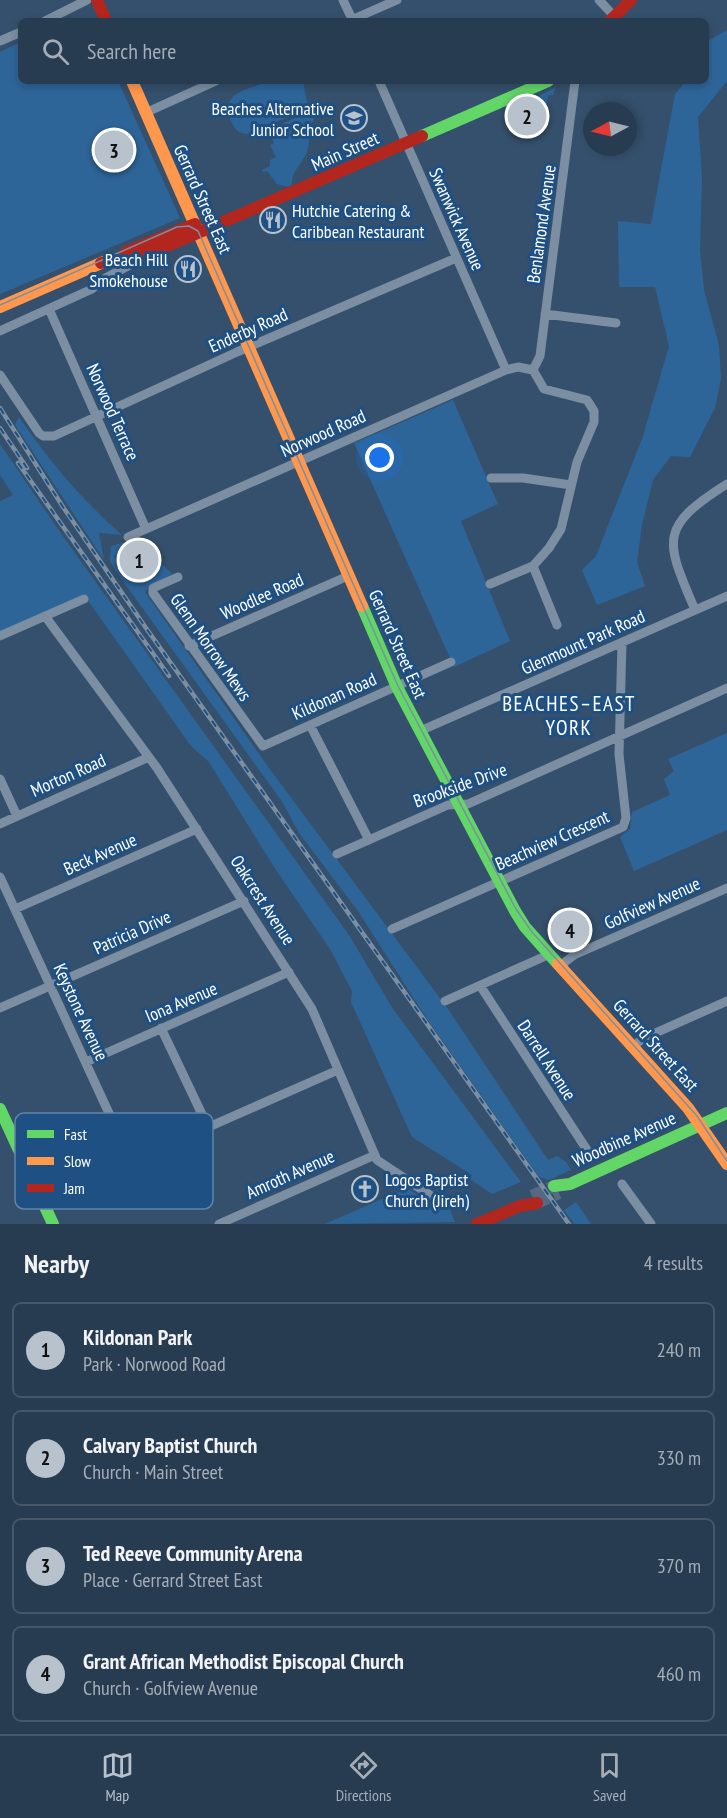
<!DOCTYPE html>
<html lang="en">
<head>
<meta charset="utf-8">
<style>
	:root { --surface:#283c51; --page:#304358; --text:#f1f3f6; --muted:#a5adb7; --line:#445668; --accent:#b8c2cc }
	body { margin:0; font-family:"PT Sans Narrow",sans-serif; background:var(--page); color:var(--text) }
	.compass { position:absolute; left:583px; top:102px; width:54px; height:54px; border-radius:50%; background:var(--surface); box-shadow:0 3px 9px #0003; rotate:263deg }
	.you { position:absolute; left:380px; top:458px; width:21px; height:21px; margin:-15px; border:4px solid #fff; border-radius:50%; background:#1a73e8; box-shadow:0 0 0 9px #1a73e833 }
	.badge { display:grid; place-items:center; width:39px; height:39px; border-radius:50%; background:var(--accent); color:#111; font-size:20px; font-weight:700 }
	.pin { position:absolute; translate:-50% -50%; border:3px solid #fff; box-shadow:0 2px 6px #0006 }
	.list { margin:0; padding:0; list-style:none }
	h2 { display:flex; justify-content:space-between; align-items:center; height:78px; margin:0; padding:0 24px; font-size:26px }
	h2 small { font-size:20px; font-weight:400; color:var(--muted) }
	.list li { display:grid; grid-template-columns:39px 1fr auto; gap:18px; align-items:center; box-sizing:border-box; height:96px; margin:0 12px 12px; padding:0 12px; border:2px solid var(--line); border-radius:9px }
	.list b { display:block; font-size:22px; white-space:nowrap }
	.list p { margin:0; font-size:20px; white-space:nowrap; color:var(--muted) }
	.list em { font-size:20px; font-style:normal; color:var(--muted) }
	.icon { flex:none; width:33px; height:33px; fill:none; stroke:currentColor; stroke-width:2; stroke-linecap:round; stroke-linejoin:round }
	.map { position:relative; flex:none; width:727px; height:1224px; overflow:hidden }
	.search { position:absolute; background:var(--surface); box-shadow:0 3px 9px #0003; left:18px; right:18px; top:18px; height:66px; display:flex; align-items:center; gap:15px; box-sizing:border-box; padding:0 21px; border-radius:9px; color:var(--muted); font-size:22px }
	.sheet { height:510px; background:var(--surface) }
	nav { display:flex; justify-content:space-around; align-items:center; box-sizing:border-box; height:84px; border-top:2px solid var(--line); background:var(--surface); font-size:16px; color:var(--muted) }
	nav a { display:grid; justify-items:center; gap:3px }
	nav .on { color:var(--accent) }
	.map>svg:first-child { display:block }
	.green { fill:#2e6599 }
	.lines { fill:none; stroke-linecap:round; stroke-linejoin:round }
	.secondary-tunnel { stroke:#536a82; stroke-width:12; stroke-dasharray:12 6; stroke-linecap:butt }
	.street { stroke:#7b8ea2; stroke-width:9 }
	.fast { stroke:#63d668; stroke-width:12 }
	.slow { stroke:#ff974d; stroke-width:12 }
	.jam { stroke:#b3261e; stroke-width:12 }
	.tram { stroke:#7c8fa2; stroke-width:1.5 }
	.rail-casing { stroke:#7c8fa2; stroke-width:4.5 }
	.rail { stroke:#1e5083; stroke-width:2; stroke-dasharray:7; stroke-linecap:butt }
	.labels { text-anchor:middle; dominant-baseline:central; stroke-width:6; stroke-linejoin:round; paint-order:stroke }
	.poi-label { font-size:18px; fill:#fff; stroke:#1e5083; text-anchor:end }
	.street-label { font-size:18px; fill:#fff; stroke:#1e5083 }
	.quarter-label { font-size:21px; letter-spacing:1.5px; fill:#fff; stroke:#1e5083 }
	.key { fill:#1e5083; stroke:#6284a8; stroke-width:1.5 }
	.key-label { font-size:16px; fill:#fff }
</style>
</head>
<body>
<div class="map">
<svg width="727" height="1224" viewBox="0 0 727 1224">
	<rect width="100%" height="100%" fill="#35506c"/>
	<path class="green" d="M727 30V81L698 117 702 178 700 250 704 290 719 345 721 379 715 408 690 457 671 456 653 480 642 525 637 562 645 586 597 605 582 570 596 556 643 436 669 346 655 287H619L618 221 651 224 675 94 686 81H706V42Z
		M21 42V81H118L180 218 0 294V52Z
		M269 81H303L308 108 248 134C238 134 235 129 231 121 219 92 247 90 269 81Z
		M556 87 553 95H548L545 119 533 99Z
		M308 112 316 117C306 128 312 141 306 154 301 165 291 172 292 185L288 187 277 184 267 171 263 172 262 170 270 166V160L276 157 270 145 274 143 268 130Z
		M453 400 498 504 461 521 510 641 454 667 354 443Z
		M19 417C49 461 82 500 122 535L99 533 104 560 15 425Z
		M0 444 62 535 349 935 393 1009 521 1182 492 1194 470 1179 472 1175 412 1137 351 1002 352 991 330 949 274 867 209 762 191 746 84 595 0 632V501L13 495 0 475Z
		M136 539 172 574 150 586 145 592 266 764 448 1009 548 1160 557 1156 566 1162 571 1170 549 1180 539 1177 425 1016 358 911 299 833 283 803 115 570 110 561 111 546Z
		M727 733V830L634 871 620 837 630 829 632 812 670 795 664 779 674 771 668 759Z
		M407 1188 429 1202 437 1211 446 1200 455 1222 325 1224Z
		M576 1202 591 1224H574L564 1210Z"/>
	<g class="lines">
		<path class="secondary-tunnel" d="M532 1196 554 1186
			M537 1203 559 1193"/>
		<path class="street" d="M343 0 353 21
			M599 0 614 16
			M45 21 87 0
			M349 21 397 0
			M0 41 21 32
			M379 81 506 370
			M145 113 216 81
			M49 309 146 529
			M545 314 616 323
			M0 331 92 289 102 280 148 255
			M533 370 540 356 575 81
			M0 375 39 433 43 436H54L237 352 456 258
			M491 478H523L571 485
			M128 537 506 370 518 367 533 370
			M533 566 557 625
			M178 577 153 588V593L263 746 451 662
			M490 584 533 566 549 548 561 529 577 462 594 422V411L587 400 544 389 533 370
			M695 610C666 541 657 528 727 484
			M45 616 157 768 312 1009 377 1160 439 1201
			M0 636 84 599
			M189 646 348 576
			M310 725 369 840
			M420 731 727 596
			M0 779 17 816
			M0 824 149 757
			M337 854 448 805 468 804 727 688
			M0 877 131 1161
			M15 909 197 829
			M392 929 623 827 626 818 619 754 622 643
			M560 966 574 955 727 888
			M481 987 587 1150
			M445 1001 550 954
			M0 1008 244 901
			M161 1028 208 1127
			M633 1047 642 1039 727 1001
			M86 1062 289 972
			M622 1184 651 1224
			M43 1200 338 1070
			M219 1224 375 1155"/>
		<path class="fast" d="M422 136 548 81
			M362 606 397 687 515 911 525 927 558 964
			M0 1109 53 1224
			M554 1186 570 1184 727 1113"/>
		<path class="slow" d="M132 81 199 234
			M199 234 362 606
			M0 307 108 260
			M558 964 688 1108 727 1164"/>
		<path class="jam" d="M97 0 106 21
			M610 21 631 0
			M126 252 195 224
			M101 263 156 251 422 136
			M477 1224 520 1206 537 1203"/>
		<path class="tram" d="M0 305 177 227 189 226 198 231 398 686 516 909 532 932 697 1116 727 1161"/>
		<defs>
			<path id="rail" d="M0 408 63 507 146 628 569 1224
				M0 428 27 468
				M18 463 169 676"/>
		</defs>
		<use href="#rail" class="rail-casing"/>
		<use href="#rail" class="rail"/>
	</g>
	<defs>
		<symbol id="school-ring" viewBox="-11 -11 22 22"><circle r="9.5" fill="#1e5083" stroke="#b8c2cc" stroke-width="1.5"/><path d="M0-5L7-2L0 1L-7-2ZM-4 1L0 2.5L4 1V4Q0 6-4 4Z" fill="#b8c2cc"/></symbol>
		<symbol id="restaurant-ring" viewBox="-11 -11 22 22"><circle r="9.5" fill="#1e5083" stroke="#b8c2cc" stroke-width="1.5"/><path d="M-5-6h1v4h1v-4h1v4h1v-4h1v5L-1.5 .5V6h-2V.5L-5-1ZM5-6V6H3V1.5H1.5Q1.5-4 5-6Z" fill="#b8c2cc"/></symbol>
		<symbol id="church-ring" viewBox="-11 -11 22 22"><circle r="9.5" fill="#1e5083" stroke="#b8c2cc" stroke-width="1.5"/><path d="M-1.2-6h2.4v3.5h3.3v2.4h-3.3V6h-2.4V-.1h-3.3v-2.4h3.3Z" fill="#b8c2cc"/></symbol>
	</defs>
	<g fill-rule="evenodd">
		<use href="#school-ring" x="339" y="103" width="30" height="30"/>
		<use href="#restaurant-ring" x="258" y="205" width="30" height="30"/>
		<use href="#restaurant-ring" x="173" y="254" width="30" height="30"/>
		<use href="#church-ring" x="350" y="1174" width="30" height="30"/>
	</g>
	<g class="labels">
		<g class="poi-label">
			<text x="334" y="108">Beaches Alternative<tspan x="334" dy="21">Junior School</tspan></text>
			<text x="292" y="210" text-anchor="start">Hutchie Catering &amp;<tspan x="292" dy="21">Caribbean Restaurant</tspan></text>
			<text x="168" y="259">Beach Hill<tspan x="168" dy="21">Smokehouse</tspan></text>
			<text x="385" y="1179" text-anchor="start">Logos Baptist<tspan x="385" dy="21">Church (Jireh)</tspan></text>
		</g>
		<g class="street-label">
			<text transform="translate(345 151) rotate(-24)">Main Street</text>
			<text transform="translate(203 199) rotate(66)">Gerrard Street East</text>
			<text transform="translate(457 219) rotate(66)">Swanwick Avenue</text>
			<text transform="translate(541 224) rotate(-82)">Benlamond Avenue</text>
			<text transform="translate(248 330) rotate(-24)">Enderby Road</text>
			<text transform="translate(113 412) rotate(66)">Norwood Terrace</text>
			<text transform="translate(323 433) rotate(-24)">Norwood Road</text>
			<text transform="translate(262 596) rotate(-24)">Woodlee Road</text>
			<text transform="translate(583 642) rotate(-24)">Glenmount Park Road</text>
			<text transform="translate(398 644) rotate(66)">Gerrard Street East</text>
			<text transform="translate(211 647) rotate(55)">Glenn Morrow Mews</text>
			<text transform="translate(334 696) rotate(-24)">Kildonan Road</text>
			<text transform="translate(68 775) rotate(-24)">Morton Road</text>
			<text transform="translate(460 785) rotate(-20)">Brookside Drive</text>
			<text transform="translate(552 840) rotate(-24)">Beachview Crescent</text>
			<text transform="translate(100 854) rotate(-24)">Beck Avenue</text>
			<text transform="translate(263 900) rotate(57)">Oakcrest Avenue</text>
			<text transform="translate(652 903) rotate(-24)">Golfview Avenue</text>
			<text transform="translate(132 932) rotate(-24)">Patricia Drive</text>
			<text transform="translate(181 1002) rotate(-23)">Iona Avenue</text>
			<text transform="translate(81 1012) rotate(65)">Keystone Avenue</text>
			<text transform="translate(656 1045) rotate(48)">Gerrard Street East</text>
			<text transform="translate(547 1060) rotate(57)">Darrell Avenue</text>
			<text transform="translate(624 1139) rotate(-24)">Woodbine Avenue</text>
			<text transform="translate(290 1174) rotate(-24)">Amroth Avenue</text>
		</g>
		<g class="quarter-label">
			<text x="569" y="703">BEACHES–EAST<tspan x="569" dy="24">YORK</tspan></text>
		</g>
	</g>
	<rect x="15" y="1113" width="198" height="96" rx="9" class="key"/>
	<rect x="27" y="1130" width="27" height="8" fill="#63d668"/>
	<rect x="27" y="1157" width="27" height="8" fill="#ff974d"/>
	<rect x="27" y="1184" width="27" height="8" fill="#b3261e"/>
	<g class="key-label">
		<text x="64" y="1140">Fast</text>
		<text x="64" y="1167">Slow</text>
		<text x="64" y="1194">Jam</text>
	</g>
</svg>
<svg class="compass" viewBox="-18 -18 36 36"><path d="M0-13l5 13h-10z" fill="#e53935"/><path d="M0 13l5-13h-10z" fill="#a5adb7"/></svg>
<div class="you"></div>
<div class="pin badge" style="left:139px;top:560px">1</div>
<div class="pin badge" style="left:527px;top:116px">2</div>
<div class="pin badge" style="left:114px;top:150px">3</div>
<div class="pin badge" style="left:570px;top:930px">4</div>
<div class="search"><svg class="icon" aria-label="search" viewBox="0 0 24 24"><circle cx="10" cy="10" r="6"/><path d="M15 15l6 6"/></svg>Search here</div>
</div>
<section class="sheet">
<h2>Nearby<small>4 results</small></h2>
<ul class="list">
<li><span class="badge">1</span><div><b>Kildonan Park</b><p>Park · Norwood Road</p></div><em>240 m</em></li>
<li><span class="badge">2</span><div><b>Calvary Baptist Church</b><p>Church · Main Street</p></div><em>330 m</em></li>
<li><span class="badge">3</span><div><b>Ted Reeve Community Arena</b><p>Place · Gerrard Street East</p></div><em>370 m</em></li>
<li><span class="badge">4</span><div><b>Grant African Methodist Episcopal Church</b><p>Church · Golfview Avenue</p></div><em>460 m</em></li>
</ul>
</section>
<nav>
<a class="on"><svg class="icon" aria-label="map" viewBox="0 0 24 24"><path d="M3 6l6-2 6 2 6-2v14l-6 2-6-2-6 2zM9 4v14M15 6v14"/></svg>Map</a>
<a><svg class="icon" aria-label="directions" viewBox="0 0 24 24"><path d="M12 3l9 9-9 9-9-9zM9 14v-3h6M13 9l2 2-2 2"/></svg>Directions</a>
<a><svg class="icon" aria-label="saved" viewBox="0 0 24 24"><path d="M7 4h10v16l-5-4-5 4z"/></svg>Saved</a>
</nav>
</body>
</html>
